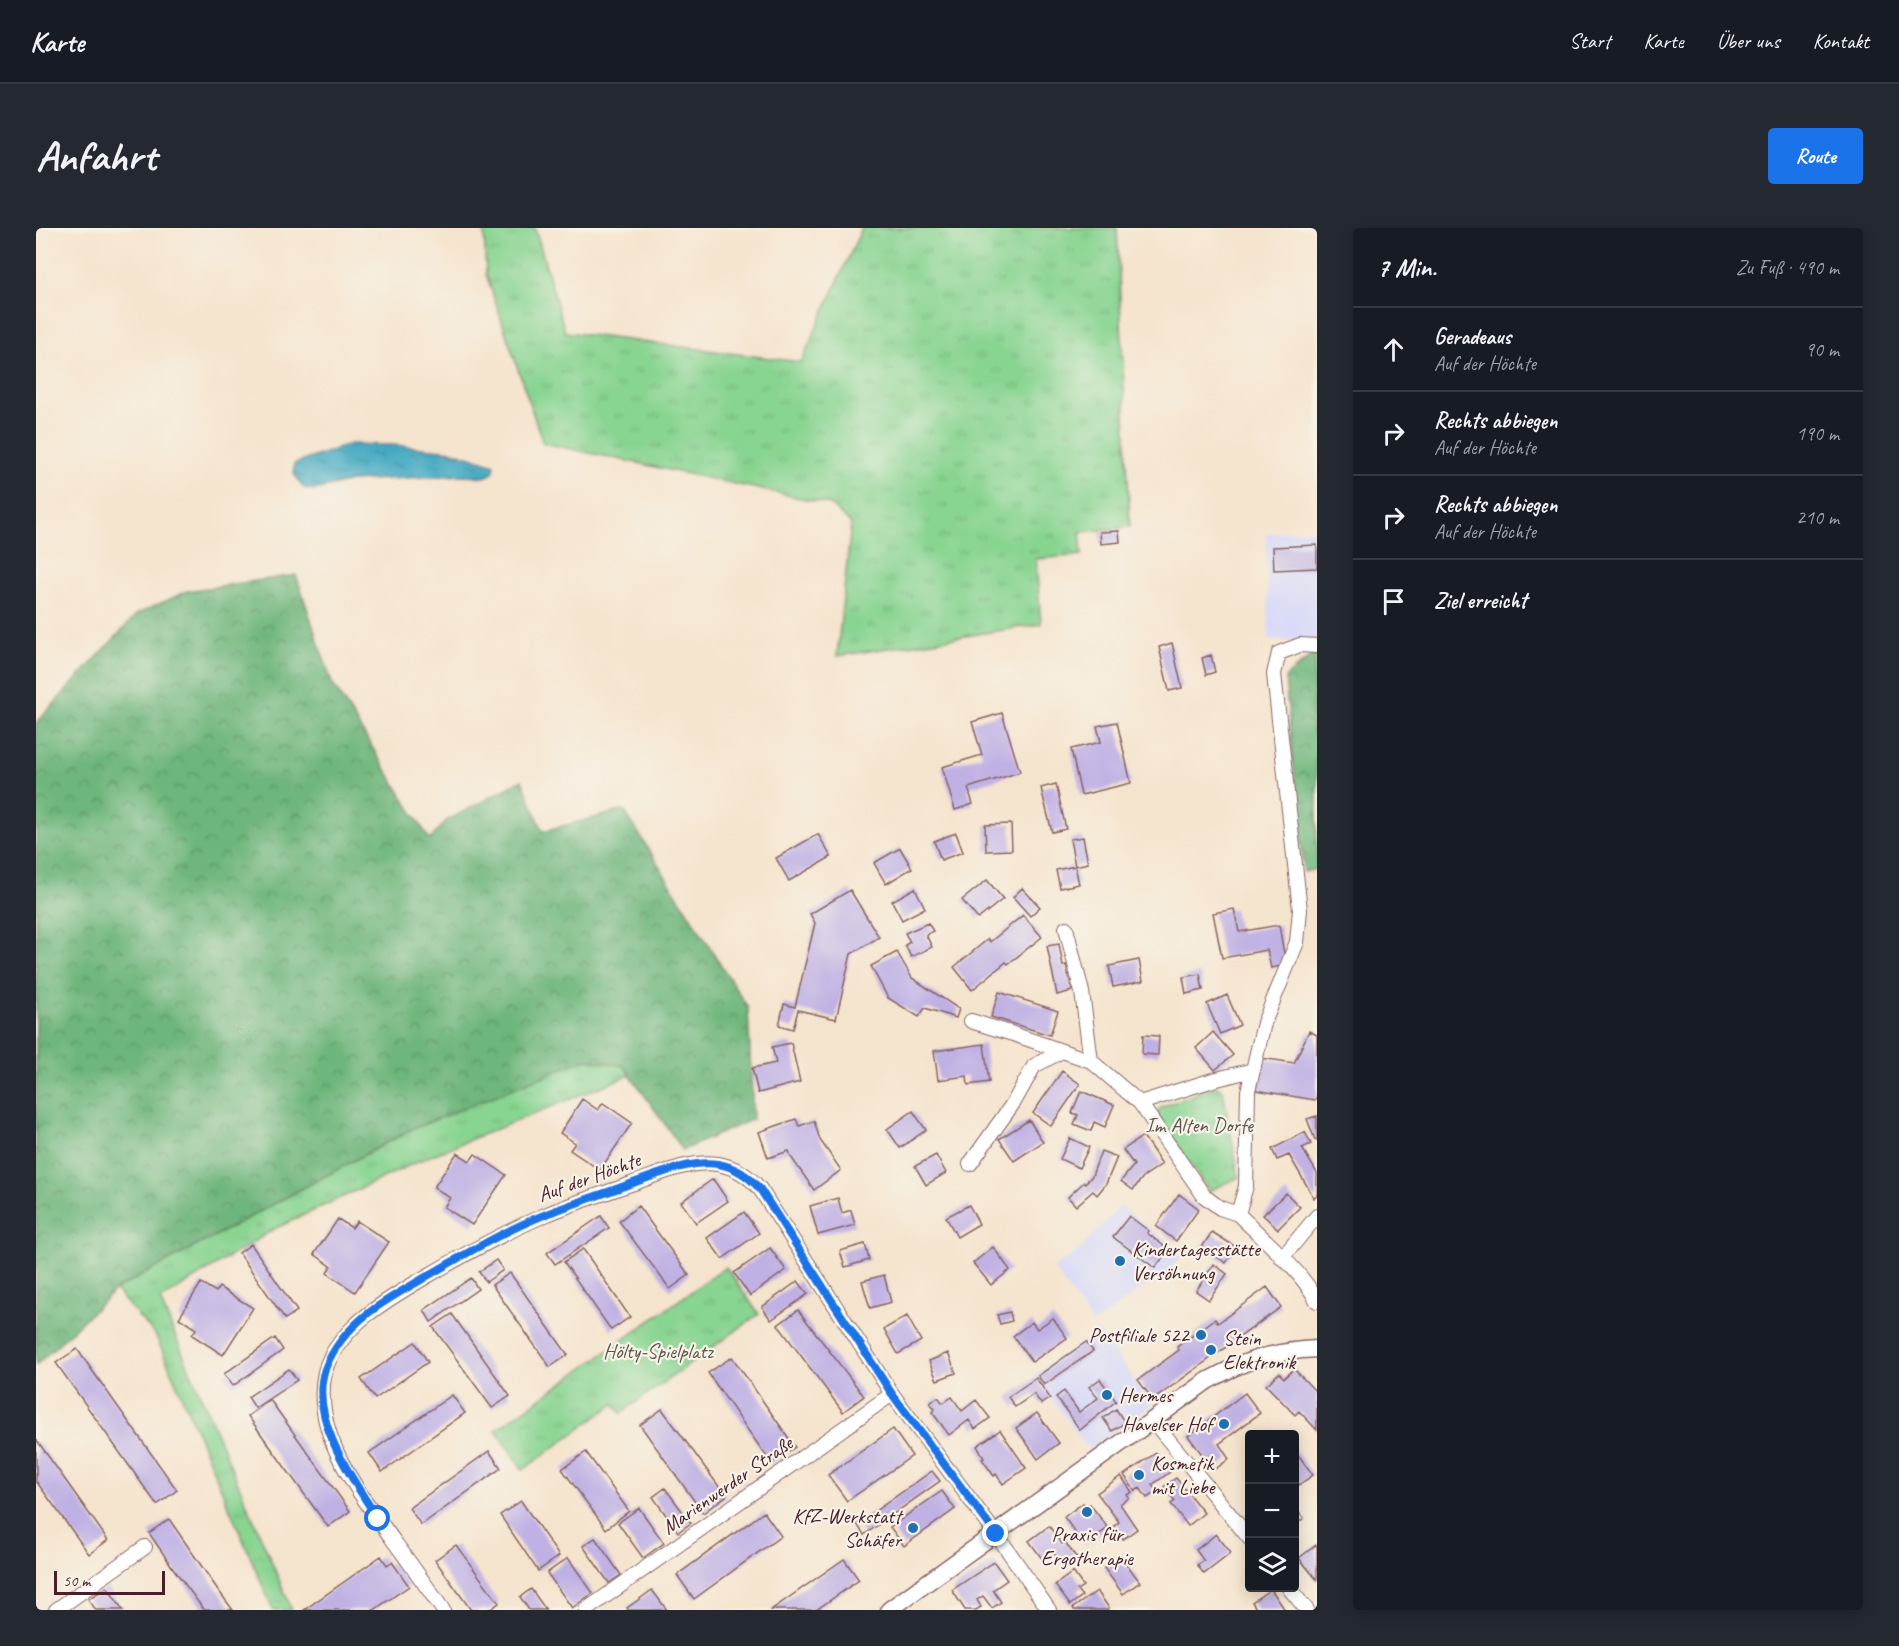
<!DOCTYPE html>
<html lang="de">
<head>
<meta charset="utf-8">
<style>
	:root { --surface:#171b24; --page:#242831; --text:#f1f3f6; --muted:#9ea1a6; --line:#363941; --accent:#1a73e8 }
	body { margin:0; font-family:Caveat,sans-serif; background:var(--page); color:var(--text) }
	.controls { position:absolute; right:18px; bottom:18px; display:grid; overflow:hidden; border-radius:6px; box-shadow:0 3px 15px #0003 }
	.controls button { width:54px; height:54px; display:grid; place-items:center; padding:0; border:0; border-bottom:2px solid var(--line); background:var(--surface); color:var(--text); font:30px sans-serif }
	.scale { position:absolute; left:18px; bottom:15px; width:111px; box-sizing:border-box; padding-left:6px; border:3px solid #4a1f2b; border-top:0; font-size:16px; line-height:21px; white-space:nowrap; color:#4a1f2b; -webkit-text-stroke:4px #f7f3e8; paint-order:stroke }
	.stop { position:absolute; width:18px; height:18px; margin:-14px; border:4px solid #1a73e8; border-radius:50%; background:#fff }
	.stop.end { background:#1a73e8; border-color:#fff; box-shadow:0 2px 6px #0008 }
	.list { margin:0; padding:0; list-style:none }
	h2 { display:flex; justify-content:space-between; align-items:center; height:78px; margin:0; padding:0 24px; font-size:26px }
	h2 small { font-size:20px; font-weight:400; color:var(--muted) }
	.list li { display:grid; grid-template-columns:39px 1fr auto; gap:18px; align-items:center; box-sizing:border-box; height:84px; padding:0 24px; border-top:2px solid var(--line) }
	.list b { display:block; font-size:22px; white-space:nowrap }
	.list p { margin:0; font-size:20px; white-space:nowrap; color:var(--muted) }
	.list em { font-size:20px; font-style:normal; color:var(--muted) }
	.icon { flex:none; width:33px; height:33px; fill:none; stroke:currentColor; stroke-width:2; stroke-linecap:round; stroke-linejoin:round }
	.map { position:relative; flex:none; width:1281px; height:1382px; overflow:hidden; border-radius:6px }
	header { display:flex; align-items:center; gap:36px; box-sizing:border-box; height:84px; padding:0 30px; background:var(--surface); border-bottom:2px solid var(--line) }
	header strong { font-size:28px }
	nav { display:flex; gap:33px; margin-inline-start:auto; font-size:21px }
	.intro { display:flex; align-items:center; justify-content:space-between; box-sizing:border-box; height:144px; padding:0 36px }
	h1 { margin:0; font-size:42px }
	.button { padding:15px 27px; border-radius:6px; background:var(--accent); color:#fff; font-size:21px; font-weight:700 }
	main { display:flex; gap:36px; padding:0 36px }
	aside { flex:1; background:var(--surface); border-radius:6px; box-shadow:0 3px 15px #0003 }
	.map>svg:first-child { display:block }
	.built { fill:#d5d8f9 }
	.grass { fill:url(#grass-tufts); stroke:#697a5e; stroke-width:1.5 }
	.forest { fill:url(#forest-crowns); stroke:#5c6a53; stroke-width:1.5 }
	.water { fill:url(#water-ripples); stroke:#466476; stroke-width:1.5 }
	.building { fill:#c0b1e4 }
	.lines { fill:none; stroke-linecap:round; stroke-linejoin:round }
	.minor-casing { stroke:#866464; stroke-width:16 }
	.tertiary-casing { stroke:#866464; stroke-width:19 }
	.minor { stroke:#fff; stroke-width:14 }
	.tertiary { stroke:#fff; stroke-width:16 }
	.route { stroke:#1a73e8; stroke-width:8 }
	.poi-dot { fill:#1f6fb2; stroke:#f7f3e8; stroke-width:2 }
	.labels { text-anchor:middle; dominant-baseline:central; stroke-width:4.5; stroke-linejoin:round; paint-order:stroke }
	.park-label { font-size:21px; fill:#5d554a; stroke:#f7f3e8 }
	.street-label { font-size:21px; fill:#4a1f2b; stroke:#f7f3e8 }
	.poi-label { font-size:21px; fill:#4a1f2b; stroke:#f7f3e8; text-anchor:start }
</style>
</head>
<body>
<header>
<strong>Karte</strong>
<nav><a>Start</a><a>Karte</a><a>Über uns</a><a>Kontakt</a></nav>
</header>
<div class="intro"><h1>Anfahrt</h1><a class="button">Route</a></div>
<main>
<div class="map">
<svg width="1281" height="1382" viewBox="0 0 1281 1382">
	<defs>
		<pattern id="grass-tufts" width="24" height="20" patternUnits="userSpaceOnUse" patternTransform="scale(1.5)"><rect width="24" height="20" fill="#88d491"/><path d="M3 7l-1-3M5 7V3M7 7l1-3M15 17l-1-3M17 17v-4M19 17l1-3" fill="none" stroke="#77b67d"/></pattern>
		<pattern id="forest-crowns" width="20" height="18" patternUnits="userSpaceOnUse" patternTransform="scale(1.5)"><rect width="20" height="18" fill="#6eb67b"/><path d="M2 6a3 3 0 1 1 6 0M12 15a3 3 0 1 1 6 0" fill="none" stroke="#5c9365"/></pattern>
		<pattern id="water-ripples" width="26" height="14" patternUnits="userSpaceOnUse" patternTransform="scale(1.5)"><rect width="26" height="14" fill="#41a8c1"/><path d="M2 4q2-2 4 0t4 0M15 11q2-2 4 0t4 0" fill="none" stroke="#38889d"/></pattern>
	</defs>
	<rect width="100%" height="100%" fill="#f7f3e8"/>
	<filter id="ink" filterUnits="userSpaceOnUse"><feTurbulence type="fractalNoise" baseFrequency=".0167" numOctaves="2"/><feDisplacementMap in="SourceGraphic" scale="12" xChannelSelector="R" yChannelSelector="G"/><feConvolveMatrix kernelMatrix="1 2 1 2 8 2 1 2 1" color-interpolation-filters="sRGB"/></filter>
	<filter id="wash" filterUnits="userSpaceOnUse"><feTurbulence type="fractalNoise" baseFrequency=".008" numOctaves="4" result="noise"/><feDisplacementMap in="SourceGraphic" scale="24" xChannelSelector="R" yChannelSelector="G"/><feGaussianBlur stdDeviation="1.35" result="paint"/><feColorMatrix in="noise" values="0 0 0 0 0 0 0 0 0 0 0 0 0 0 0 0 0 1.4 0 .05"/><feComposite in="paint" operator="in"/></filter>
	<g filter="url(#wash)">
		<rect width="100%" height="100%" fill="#f5e4cd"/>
		<path class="built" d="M1281 301V414L1233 412 1230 306Z
			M1084 978 1148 1026 1131 1043 1057 1096 1017 1040 1042 1023Z
			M1063 1103 1116 1177 1053 1222 999 1147Z"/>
		<path class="grass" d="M448 0H499L529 104 765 134 826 0H1081L1094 299 1044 304 1046 327 1000 331 1005 396 801 428 815 296 793 276 507 215 450 46Z
			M1278 425H1281V510L1276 502Z
			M550 831 588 837 594 847 389 930 238 1001 124 1072 256 1382H237L120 1108 79 1062 376 901Z
			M1180 858 1185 860 1187 863 1203 949 1173 963 1122 889V884L1125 879Z
			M690 1039 723 1086 585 1185 578 1176 487 1242 460 1202Z"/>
		<path class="forest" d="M260 347 296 455 394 612 410 593 486 552 507 603 588 582 712 780 717 891 647 922 588 838 550 831 376 901 79 1062 0 1137V495L101 386 151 363Z
			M1278 425 1276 502 1281 510V641L1268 644 1249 450Z"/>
		<path class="water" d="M314 216 356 217 417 223 459 237 457 245 449 249 429 247 316 253 279 262 268 260 258 246V236Z"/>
		<g id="blocks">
			<path class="building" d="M1083 303 1084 314 1065 316 1064 304Z
				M1281 317V340L1238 342 1237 319Z
				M1136 415 1146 460 1133 463 1123 419Z
				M1175 427 1179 444 1170 447 1166 430Z
				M966 485 984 544 932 560 937 576 919 582 906 539 946 527 936 494Z
				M1081 494 1095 555 1045 567 1035 521 1065 514 1061 498Z
				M1020 556 1030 601 1016 604 1005 560Z
				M975 596 976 622 950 623 949 597Z
				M920 605 927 624 905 632 898 613Z
				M782 606 795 629 753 653 740 630Z
				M1047 609 1052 635 1039 638 1034 611Z
				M864 620 876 640 850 656 838 635Z
				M1039 638 1043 656 1024 660 1020 642Z
				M951 652 967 671 942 691 926 672Z
				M879 660 889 680 866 692 856 673Z
				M986 660 1004 679 994 688 977 669Z
				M814 662 843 709 815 726 800 791 762 782 757 801 743 797 748 776 759 779 779 695 774 686Z
				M1198 681 1203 704 1243 697 1250 737 1235 740 1231 722 1186 730 1177 685Z
				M987 687 1006 709 972 736 970 734 936 762 918 739 952 711 954 714Z
				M892 695 897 703 890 707 896 719 875 729 869 717 874 714 869 705Z
				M1023 716 1027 738 1030 737 1036 763 1021 767 1011 718Z
				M861 724 876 750 923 781 920 790 889 780 883 789 852 770 835 738Z
				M1103 732 1107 753 1077 759 1073 738Z
				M1164 746 1167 762 1150 766 1147 749Z
				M963 764 1022 783 1014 807 955 789Z
				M1191 767 1204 797 1184 806 1171 776Z
				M1273 803 1281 807V868L1279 872 1220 862 1225 830 1258 835Z
				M1177 804 1197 827 1179 842 1160 820Z
				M1107 807 1123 808 1122 827 1106 826Z
				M755 815 764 854 722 865 716 840 740 835 736 819Z
				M948 816 953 854 932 857 931 848 902 852 898 823Z
				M1026 843 1044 856 1015 898 997 885Z
				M1045 863 1078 877 1069 899 1058 894 1055 903 1038 896 1042 887 1036 885Z
				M546 871 562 882 567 875 596 895 564 942 534 922 539 915 524 905Z
				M877 883 890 902 864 920 851 901Z
				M1281 888V912H1279L1271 891Z
				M760 891 763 898 778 893 784 912 805 942 778 962 755 929 753 923 732 930 723 904Z
				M993 892 1007 914 978 933 963 911Z
				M1269 904 1275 916 1266 920 1281 945V968L1278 970 1253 927 1241 932 1236 921Z
				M1107 908 1126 936 1107 949 1097 962 1085 953 1098 937 1087 922Z
				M1034 910 1053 919 1043 940 1024 931Z
				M1065 923 1081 929 1070 956 1061 967 1057 963 1040 978 1032 969 1048 954 1049 955 1056 948Z
				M421 925 434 933 439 926 470 947 436 997 408 979 414 970 398 959Z
				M900 927 910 945 890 957 879 938Z
				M677 951 692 973 660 995 645 974Z
				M1250 965 1264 979 1242 1001 1227 987Z
				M1143 966 1163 981 1140 1013 1120 998Z
				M802 970 806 985 815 982 819 997 782 1007 774 978Z
				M933 977 943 996 921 1009 910 989Z
				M602 978 653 1047 634 1061 583 993Z
				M708 984 723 1005 686 1031 671 1010Z
				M565 988 573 1000 519 1036 511 1025Z
				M1093 988 1113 1003 1111 1005 1133 1022 1119 1040 1077 1009Z
				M302 991 316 1000 321 993 353 1014 319 1064 291 1045 295 1038 278 1026Z
				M1176 1004 1200 1019 1190 1035 1166 1019Z
				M215 1016 261 1083 249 1091 203 1025Z
				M829 1016 833 1032 809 1039 804 1023Z
				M957 1019 974 1042 955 1057 937 1035Z
				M734 1020 750 1042 714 1068 698 1045Z
				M547 1021 594 1089 575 1102 528 1034Z
				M460 1032 467 1042 450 1054 443 1044Z
				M1178 1036 1191 1046 1173 1072 1160 1063Z
				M474 1045 532 1127 514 1139 456 1057Z
				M848 1047 855 1074 834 1080 826 1053Z
				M435 1050 442 1061 395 1094 388 1082Z
				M762 1053 772 1066 735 1092 726 1079Z
				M165 1055 180 1064 183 1059 217 1080 187 1127 156 1107 160 1101 143 1090Z
				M1231 1059 1245 1079 1117 1172 1102 1152 1143 1122 1141 1119 1179 1091 1182 1095Z
				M762 1082 828 1168 807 1184 742 1097Z
				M974 1084 976 1093 964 1096 961 1087Z
				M416 1086 474 1168 456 1180 397 1099Z
				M871 1088 885 1113 862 1126 848 1101Z
				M1017 1090 1031 1110 996 1134 977 1108 996 1094 1001 1101Z
				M239 1110 247 1122 197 1158 188 1146Z
				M379 1114 392 1134 339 1171 325 1151Z
				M1050 1114 1057 1123 1008 1157 1002 1148Z
				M41 1121 141 1262 121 1277 20 1135Z
				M912 1125 920 1145 901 1152 893 1133Z
				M696 1129 759 1219 735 1235 672 1145Z
				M253 1141 261 1152 219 1180 212 1169Z
				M1258 1141 1281 1165V1202L1263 1183 1259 1187 1230 1157 1243 1145 1248 1150Z
				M1000 1150 1014 1170 1005 1176 998 1166 979 1179 972 1169Z
				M1064 1151 1080 1173 1044 1202 1020 1169 1028 1163 1043 1184 1062 1170 1053 1159Z
				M1209 1165 1224 1185 1183 1216 1193 1231 1178 1242 1152 1208Z
				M416 1167 429 1185 346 1244 333 1225Z
				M902 1169 907 1175 916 1169 926 1183 940 1172 954 1190 939 1201 933 1192 913 1207 896 1184 899 1181 894 1175Z
				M234 1172 314 1283 292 1299 212 1188Z
				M626 1181 690 1268 667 1285 604 1197Z
				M1080 1181 1089 1195 1076 1203 1067 1190Z
				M1001 1185 1023 1215 1002 1231 980 1200Z
				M857 1201 876 1228 811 1273 792 1247Z
				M964 1202 990 1240 967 1256 960 1246 958 1248 946 1231 948 1230 941 1218Z
				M0 1211 72 1312 53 1326 0 1253Z
				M1258 1221 1277 1247 1258 1260Z
				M453 1223 465 1240 385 1297 373 1280Z
				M550 1224 593 1283 570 1301 526 1241Z
				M1120 1225 1134 1244 1116 1257 1121 1263 1111 1270 1104 1260 1099 1263 1088 1247Z
				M896 1243 904 1253 828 1307 821 1296Z
				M1085 1248 1096 1264 1091 1267 1093 1270 1084 1276 1101 1301 1087 1311 1078 1298 1083 1294 1061 1265Z
				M1140 1250 1168 1285 1152 1298 1135 1276 1139 1273 1128 1259Z
				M629 1260 655 1295 642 1304 617 1269Z
				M906 1263 919 1281 868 1318 854 1299Z
				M485 1273 523 1328 502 1343 464 1287Z
				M1047 1275 1050 1279 1054 1276 1072 1300 1048 1317 1028 1289Z
				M1258 1278 1268 1290 1258 1298Z
				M603 1280 628 1315 607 1330 582 1295Z
				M728 1284 745 1308 658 1371 641 1347Z
				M133 1291 182 1362 197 1382H168L137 1340 113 1305Z
				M1013 1298 1026 1316 1029 1314 1041 1330 1028 1339 1017 1324 1007 1332 993 1313Z
				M1180 1306 1195 1325 1168 1346 1161 1337 1168 1333 1160 1322Z
				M559 1310 585 1347 573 1355 547 1318Z
				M420 1317 463 1375 453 1382H435L399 1332Z
				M1280 1317 1281 1318V1352L1263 1330Z
				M1084 1327 1104 1354 1087 1366 1068 1340Z
				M345 1328 351 1337 356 1334 373 1358 338 1382H268Z
				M532 1330 557 1365 536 1380 511 1345Z
				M808 1331 823 1352 780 1382H735Z
				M958 1334 971 1352 957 1362 965 1374 956 1380 947 1368 941 1372 945 1379 940 1382H929L916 1362Z
				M1037 1344 1047 1358 1041 1362 1046 1368 1034 1377 1019 1357Z
				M71 1359 87 1382H60L52 1371Z
				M495 1361 510 1382H493L484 1369Z
				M1235 1361 1249 1382H1221L1216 1374Z
				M616 1362 631 1382H592L591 1380Z
				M1061 1363 1073 1380 1071 1382H1038L1037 1380Z"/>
		</g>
	</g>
	<g filter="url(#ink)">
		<use href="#blocks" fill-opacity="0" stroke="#866464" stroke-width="1.5"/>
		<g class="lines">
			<defs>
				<path id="minor" d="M1281 418 1264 417 1243 425 1238 446 1264 682 1261 714 1228 795 1217 842 1212 863 1210 958 1202 986C1227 1011 1265 1042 1281 1073
					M1030 700 1046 764 1055 833
					M935 793 977 806 1055 833 1104 875 1168 968 1184 980 1202 986
					M1104 875 1177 852 1217 842
					M934 936 978 874 998 838 1026 823
					M1246 1030 1281 988
					M1117 1193 1214 1311
					M1253 1360 1271 1382
					M20 1382 109 1319
					M407 1382C391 1359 374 1335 357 1312 324 1265 275 1206 289 1144 293 1124 314 1100 331 1087 349 1073 369 1061 388 1050 427 1027 467 1005 509 987 537 975 566 966 595 956 621 947 653 932 682 936 700 939 713 948 724 961L856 1166 968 1317 1013 1382
					M550 1382 856 1166"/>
				<path id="tertiary" d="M853 1382 1171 1153C1209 1132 1238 1123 1281 1121"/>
			</defs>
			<use href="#minor" class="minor-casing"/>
			<use href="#tertiary" class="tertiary-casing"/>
			<use href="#minor" class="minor"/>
			<use href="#tertiary" class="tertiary"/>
		</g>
	</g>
	<g class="lines" filter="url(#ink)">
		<path class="route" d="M342 1291C317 1252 272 1190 289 1141 297 1120 313 1101 330 1087 347 1073 368 1062 388 1050 428 1027 469 1002 513 985 539 975 567 966 594 956 621 947 653 932 682 936 700 939 712 948 724 961L856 1166 960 1306"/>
	</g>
	<g class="poi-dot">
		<circle cx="1084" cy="1033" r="6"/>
		<circle cx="1165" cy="1107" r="6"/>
		<circle cx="1175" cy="1122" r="6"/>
		<circle cx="1071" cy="1167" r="6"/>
		<circle cx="1188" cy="1196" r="6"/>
		<circle cx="1103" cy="1247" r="6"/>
		<circle cx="1051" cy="1284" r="6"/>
		<circle cx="877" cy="1300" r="6"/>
	</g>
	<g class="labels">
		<g class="park-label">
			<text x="1163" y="897">Im Alten Dorfe</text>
			<text x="622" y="1123">Hölty-Spielplatz</text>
		</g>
		<g class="street-label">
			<text transform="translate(553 949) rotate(-20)">Auf der Höchte</text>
			<text transform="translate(691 1257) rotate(-35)">Marienwerder Straße</text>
		</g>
		<g class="poi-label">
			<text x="1096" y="1021">Kindertagesstätte<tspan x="1096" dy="24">Versöhnung</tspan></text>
			<text x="1153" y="1107" text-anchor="end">Postfiliale 522</text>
			<text x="1187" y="1110">Stein<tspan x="1187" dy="24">Elektronik</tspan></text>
			<text x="1083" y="1167">Hermes</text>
			<text x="1176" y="1196" text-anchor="end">Havelser Hof</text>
			<text x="1115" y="1235">Kosmetik<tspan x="1115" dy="24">mit Liebe</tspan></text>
			<text x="865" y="1288" text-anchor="end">KfZ-Werkstatt<tspan x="865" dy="24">Schäfer</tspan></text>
			<text x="1051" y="1306" text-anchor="middle">Praxis für<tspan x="1051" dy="24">Ergotherapie</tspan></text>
		</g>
	</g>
</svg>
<div class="controls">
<button>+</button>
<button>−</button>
<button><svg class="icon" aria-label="layers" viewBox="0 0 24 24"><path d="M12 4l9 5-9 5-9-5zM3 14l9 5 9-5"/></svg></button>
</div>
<div class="scale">50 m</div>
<div class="stop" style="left:342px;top:1291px"></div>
<div class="stop end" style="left:960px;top:1306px"></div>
</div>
<aside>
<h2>7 Min.<small>Zu Fuß · 490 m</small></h2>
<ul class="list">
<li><svg class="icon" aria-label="ahead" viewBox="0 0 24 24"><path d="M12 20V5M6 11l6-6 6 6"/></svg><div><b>Geradeaus</b><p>Auf der Höchte</p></div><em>90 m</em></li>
<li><svg class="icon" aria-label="right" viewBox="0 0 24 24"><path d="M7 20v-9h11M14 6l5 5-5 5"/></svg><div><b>Rechts abbiegen</b><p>Auf der Höchte</p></div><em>190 m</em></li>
<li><svg class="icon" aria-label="right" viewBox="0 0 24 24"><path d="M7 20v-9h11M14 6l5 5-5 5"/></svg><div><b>Rechts abbiegen</b><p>Auf der Höchte</p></div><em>210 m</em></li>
<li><svg class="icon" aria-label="arrive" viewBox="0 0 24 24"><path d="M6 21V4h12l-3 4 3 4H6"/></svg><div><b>Ziel erreicht</b></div></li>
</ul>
</aside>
</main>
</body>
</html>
